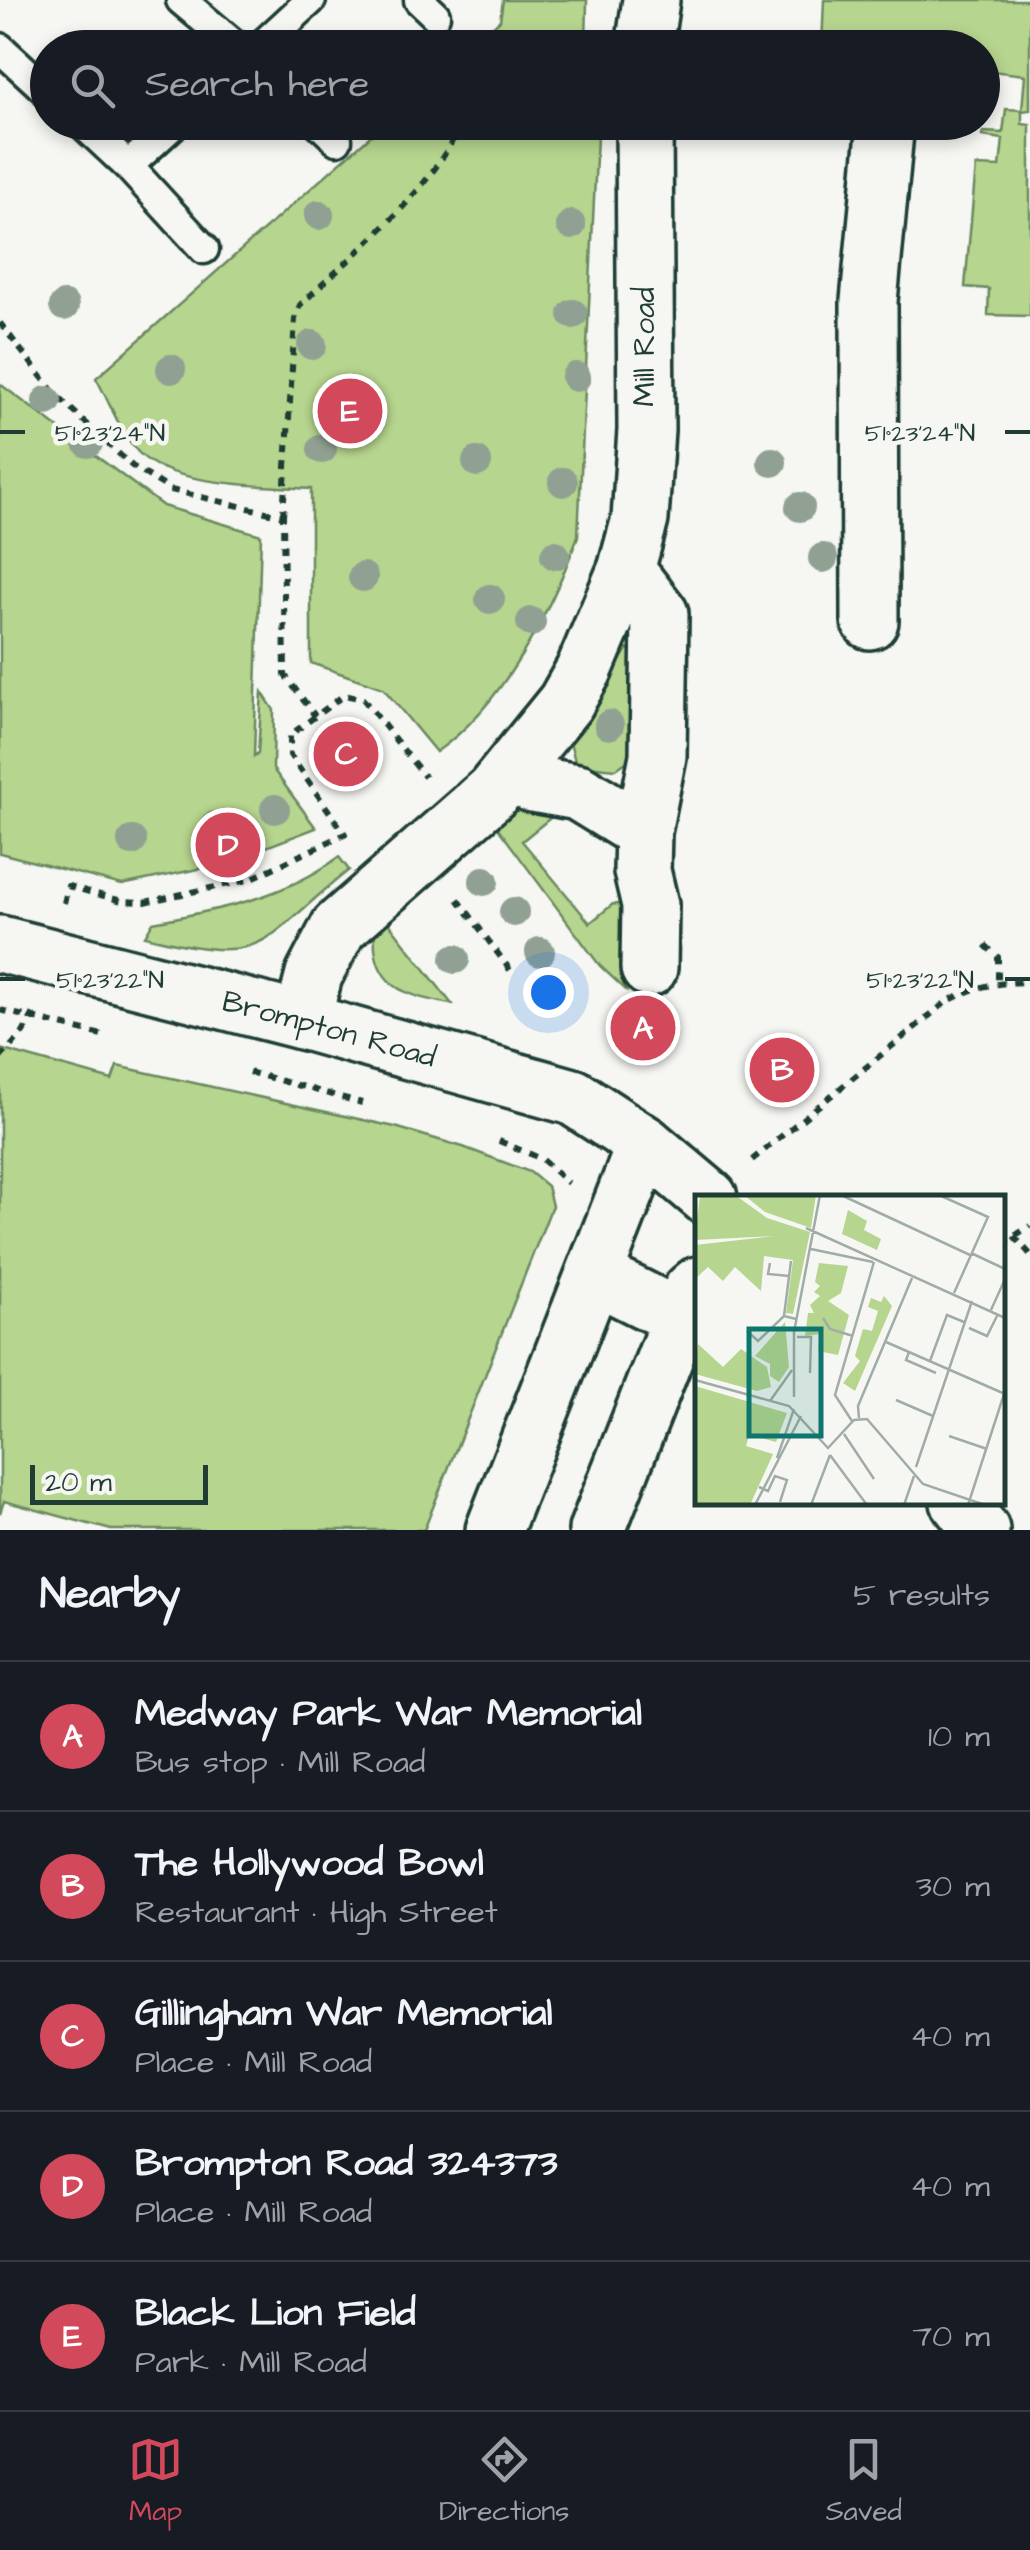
<!DOCTYPE html>
<html lang="en">
<head>
<meta charset="utf-8">
<style>
	:root { --surface:#171b24; --page:#242831; --text:#f1f3f6; --muted:#9ea1a6; --line:#363941; --accent:#d1495b }
	body { margin:0; font-family:"Architects Daughter",sans-serif; background:var(--page); color:var(--text) }
	.scale { position:absolute; left:30px; bottom:25px; width:178px; box-sizing:border-box; padding-left:10px; border:5px solid #1f3d34; border-top:0; font-size:28px; line-height:35px; white-space:nowrap; color:#1f3d34; -webkit-text-stroke:8px #f6f6f2; paint-order:stroke }
	.you { position:absolute; left:548px; top:992px; width:35px; height:35px; margin:-25px; border:8px solid #fff; border-radius:50%; background:#1a73e8; box-shadow:0 0 0 15px #1a73e833 }
	.badge { display:grid; place-items:center; width:65px; height:65px; border-radius:50%; background:var(--accent); color:#fff; font-size:32px; font-weight:700 }
	.pin { position:absolute; translate:-50% -50%; border:5px solid #fff; box-shadow:0 2px 10px #0006 }
	.list { margin:0; padding:0; list-style:none }
	h2 { display:flex; justify-content:space-between; align-items:center; height:130px; margin:0; padding:0 40px; font-size:42px }
	h2 small { font-size:32px; font-weight:400; color:var(--muted) }
	.list li { display:grid; grid-template-columns:65px 1fr auto; gap:30px; align-items:center; box-sizing:border-box; height:150px; padding:0 40px; border-top:2px solid var(--line) }
	.list b { display:block; font-size:38px; white-space:nowrap }
	.list p { margin:0; font-size:32px; white-space:nowrap; color:var(--muted) }
	.list em { font-size:32px; font-style:normal; color:var(--muted) }
	.icon { flex:none; width:55px; height:55px; fill:none; stroke:currentColor; stroke-width:2; stroke-linecap:round; stroke-linejoin:round }
	.map { position:relative; flex:none; width:1030px; height:1530px; overflow:hidden }
	.search { position:absolute; background:var(--surface); box-shadow:0 5px 15px #0003; left:30px; right:30px; top:30px; height:110px; display:flex; align-items:center; gap:25px; box-sizing:border-box; padding:0 35px; border-radius:55px; color:var(--muted); font-size:38px }
	.sheet { height:880px; background:var(--surface) }
	nav { display:flex; justify-content:space-around; align-items:center; box-sizing:border-box; height:140px; border-top:2px solid var(--line); background:var(--surface); font-size:28px; color:var(--muted) }
	nav a { display:grid; justify-items:center; gap:5px }
	nav .on { color:var(--accent) }
	.map>svg:first-child { display:block }
	.green { fill:#b6d58e; stroke:#6a8961; stroke-width:2.5 }
	.lines { fill:none; stroke-linecap:round; stroke-linejoin:round }
	.service-casing { stroke:#1f3d34; stroke-width:35 }
	.minor-casing { stroke:#1f3d34; stroke-width:62 }
	.primary-casing { stroke:#1f3d34; stroke-width:62 }
	.path { stroke:#1f3d34; stroke-width:6; stroke-dasharray:8 8; stroke-linecap:butt }
	.service { stroke:#f6f6f2; stroke-width:28 }
	.minor { stroke:#f6f6f2; stroke-width:55 }
	.primary { stroke:#f6f6f2; stroke-width:55 }
	.tree { fill:#90a193 }
	.ticks { fill:none; stroke:#1f3d34; stroke-width:4 }
	.labels { text-anchor:middle; dominant-baseline:central; stroke-width:9; stroke-linejoin:round; paint-order:stroke }
	.street-label { font-size:30px; fill:#1f3d34; stroke:#f6f6f2 }
	.inset-road { fill:none; stroke:#a0aca6; stroke-width:2.5 }
	.view { fill:#0f766e; fill-opacity:0.15; stroke:#0f766e; stroke-width:5 }
	.inset-edge { fill:none; stroke:#1f3d34; stroke-width:5 }
	.ticks-label { font-size:25px; text-anchor:middle; fill:#1f3d34; stroke:#f6f6f2; stroke-width:9; stroke-linejoin:round; paint-order:stroke }
</style>
</head>
<body>
<div class="map">
<svg width="1030" height="1530" viewBox="0 0 1030 1530">
	<rect width="100%" height="100%" fill="#f6f6f2"/>
	<filter id="ink" filterUnits="userSpaceOnUse"><feTurbulence type="fractalNoise" baseFrequency=".01" numOctaves="2"/><feDisplacementMap in="SourceGraphic" scale="20" xChannelSelector="R" yChannelSelector="G"/><feConvolveMatrix kernelMatrix="1 2 1 2 8 2 1 2 1" color-interpolation-filters="sRGB"/></filter>
	<g filter="url(#ink)">
		<path class="green" d="M503 0H587L586 47H470L500 20Z
			M824 0H1030V110L1022 111V124L1030 125V316L988 315 989 289 965 287 976 166 1000 167 1003 139 982 136 983 132 1003 133 1006 109 1022 110 1025 75 983 70 982 48 822 47Z
			M385 123H596L597 136 578 536C551 610 503 706 436 752L383 688 311 663V489C266 485 170 487 138 452 120 432 109 401 96 378Z
			M0 384 163 506 261 535 254 756 258 753 262 692 274 710 273 769 316 828 222 864 122 885 0 853Z
			M627 649 642 654 635 756 616 769 576 765 570 742Z
			M512 808 560 810 522 841 590 923 613 904 631 905 627 991 600 966 492 820Z
			M339 857 349 870C257 943 271 967 145 936L153 922C218 910 284 898 339 857Z
			M385 918 451 1003 454 1005C417 997 379 993 375 948 374 935 375 926 385 918Z
			M0 1049 112 1080 117 1066 395 1127 463 1147 530 1172 547 1186 552 1206 424 1530H111L4 1501 0 1513Z"/>
		<g class="lines">
			<defs>
				<path id="service" d="M181 0 238 48
					M419 0 435 15
					M0 48 48 92
					M259 48 311 0
					M81 122 128 166 176 122
					M318 122 337 140
					M128 166 204 249"/>
				<path id="minor" d="M644 48 651 0
					M626 570 660 614 658 756 643 832 642 871 650 905 649 968
					M870 621 869 301 886 122
					M515 768 532 784 578 792 643 832
					M302 1021 314 975 339 927 493 792 566 702 584 670 626 570 640 519 646 430 644 122
					M594 1275 680 1318
					M494 1530 645 1144
					M597 1530 691 1291 698 1285"/>
				<g id="primary">
					<path id="s1" d="M0 944 302 1021 573 1097 645 1144 709 1198"/>
					<path d="M959 1502 981 1530"/>
				</g>
			</defs>
			<use href="#service" class="service-casing"/>
			<use href="#minor" class="minor-casing"/>
			<use href="#primary" class="primary-casing"/>
			<path class="path" d="M0 323 55 394 132 466 171 490 283 516 285 675 315 716
				M283 516 295 319 300 305C352 256 435 189 461 122
				M458 899 510 970
				M64 903 68 886 122 901 145 902 248 880 345 834 290 755V735L344 695 363 699 425 777
				M985 945 998 957V982
				M0 1010 106 1036
				M0 1058 23 1033 35 1011
				M249 1072 362 1103
				M499 1141 542 1159 568 1183
				M752 1160 945 1003C973 986 998 982 1030 982
				M1014 1236 1030 1254
				M1002 1244 1030 1226"/>
			<use href="#service" class="service"/>
			<use href="#minor" class="minor"/>
			<use href="#primary" class="primary"/>
		</g>
		<g class="tree">
			<circle cx="319" cy="215" r="15"/>
			<circle cx="571" cy="225" r="15"/>
			<circle cx="64" cy="306" r="15"/>
			<circle cx="573" cy="314" r="15"/>
			<circle cx="312" cy="345" r="15"/>
			<circle cx="171" cy="369" r="15"/>
			<circle cx="576" cy="377" r="15"/>
			<circle cx="47" cy="401" r="15"/>
			<circle cx="88" cy="443" r="15"/>
			<circle cx="322" cy="449" r="15"/>
			<circle cx="477" cy="462" r="15"/>
			<circle cx="772" cy="462" r="15"/>
			<circle cx="563" cy="482" r="15"/>
			<circle cx="800" cy="507" r="15"/>
			<circle cx="555" cy="555" r="15"/>
			<circle cx="823" cy="558" r="15"/>
			<circle cx="363" cy="577" r="15"/>
			<circle cx="490" cy="599" r="15"/>
			<circle cx="531" cy="622" r="15"/>
			<circle cx="609" cy="725" r="15"/>
			<circle cx="275" cy="809" r="15"/>
			<circle cx="215" cy="826" r="15"/>
			<circle cx="132" cy="841" r="15"/>
			<circle cx="484" cy="881" r="15"/>
			<circle cx="514" cy="912" r="15"/>
			<circle cx="540" cy="952" r="15"/>
			<circle cx="455" cy="959" r="15"/>
		</g>
	</g>
	<path class="ticks" d="M0 432H25M1005 432H1030M0 979H25M1005 979H1030"/>
	<g class="labels">
		<g class="street-label">
			<text transform="translate(645 347) rotate(-90)">Mill Road</text>
			<text stroke="none"><textPath href="#s1" startOffset="340">Brompton Road</textPath></text>
		</g>
	</g>
	<g transform="translate(695 1195)">
		<rect width="310" height="310" fill="#f6f6f2"/>
		<path d="M5 0H40L72 23 115 37 98 119 91 118 98 65 69 61 66 96 40 72 28 86 13 72 0 84V50L80 41 0 45ZM49 0H121L116 33 70 17ZM153 15 172 26 169 35 186 44 182 55 147 39ZM124 68 153 71 146 98 133 106 154 120 143 160 123 156 125 139 110 141 113 118H119L115 110 125 101 119 97 125 91 120 87ZM189 101 197 111 160 196 148 188 165 166 160 161 168 134 177 136 183 116 173 112 176 103 186 107ZM90 127 94 172 84 187 75 181V169L60 161ZM3 149 28 172 46 154 72 172 76 192 62 196 0 179ZM0 191 92 218 81 247 54 240 51 251 78 259 55 310H0Z" fill="#b6d58e"/>
		<path class="inset-road" d="M146 0 275 60M244 0 293 22 259 98M111 33 310 123M116 54 178 67M276 58 310 74M96 66 89 121 101 124M75 68 73 79 94 81M296 115 310 84M128 123 135 134 158 141M274 133 292 141 303 119M52 136 63 146 89 121M102 142H116L115 178M191 147 310 199M214 157 211 165 241 178M235 166 252 120 269 127M0 185 94 211 133 253 159 225 172 224 228 289 290 310M99 202V137L125 0M201 205 238 221M75 206 97 175M164 223 163 211 217 83M157 226 140 200 179 67M149 239 179 284M254 241 292 254M135 260 172 310M82 263 99 214M221 272 277 106M64 292 73 296 80 281 92 285 85 307M60 310 106 221M116 310 135 260M209 310 219 281M273 310 310 196"/>
		<path class="view" d="M54 134H126V241H54Z"/>
		<rect width="310" height="310" class="inset-edge"/>
	</g>
	<g class="ticks-label">
		<text x="110" y="441">51°23'24"N</text>
		<text x="920" y="441">51°23'24"N</text>
		<text x="110" y="988">51°23'22"N</text>
		<text x="920" y="988">51°23'22"N</text>
	</g>
</svg>
<div class="scale">20 m</div>
<div class="you"></div>
<div class="pin badge" style="left:643px;top:1028px">A</div>
<div class="pin badge" style="left:782px;top:1070px">B</div>
<div class="pin badge" style="left:346px;top:754px">C</div>
<div class="pin badge" style="left:228px;top:845px">D</div>
<div class="pin badge" style="left:350px;top:411px">E</div>
<div class="search"><svg class="icon" aria-label="search" viewBox="0 0 24 24"><circle cx="10" cy="10" r="6"/><path d="M15 15l6 6"/></svg>Search here</div>
</div>
<section class="sheet">
<h2>Nearby<small>5 results</small></h2>
<ul class="list">
<li><span class="badge">A</span><div><b>Medway Park War Memorial</b><p>Bus stop · Mill Road</p></div><em>10 m</em></li>
<li><span class="badge">B</span><div><b>The Hollywood Bowl</b><p>Restaurant · High Street</p></div><em>30 m</em></li>
<li><span class="badge">C</span><div><b>Gillingham War Memorial</b><p>Place · Mill Road</p></div><em>40 m</em></li>
<li><span class="badge">D</span><div><b>Brompton Road 324373</b><p>Place · Mill Road</p></div><em>40 m</em></li>
<li><span class="badge">E</span><div><b>Black Lion Field</b><p>Park · Mill Road</p></div><em>70 m</em></li>
</ul>
</section>
<nav>
<a class="on"><svg class="icon" aria-label="map" viewBox="0 0 24 24"><path d="M3 6l6-2 6 2 6-2v14l-6 2-6-2-6 2zM9 4v14M15 6v14"/></svg>Map</a>
<a><svg class="icon" aria-label="directions" viewBox="0 0 24 24"><path d="M12 3l9 9-9 9-9-9zM9 14v-3h6M13 9l2 2-2 2"/></svg>Directions</a>
<a><svg class="icon" aria-label="saved" viewBox="0 0 24 24"><path d="M7 4h10v16l-5-4-5 4z"/></svg>Saved</a>
</nav>
</body>
</html>
